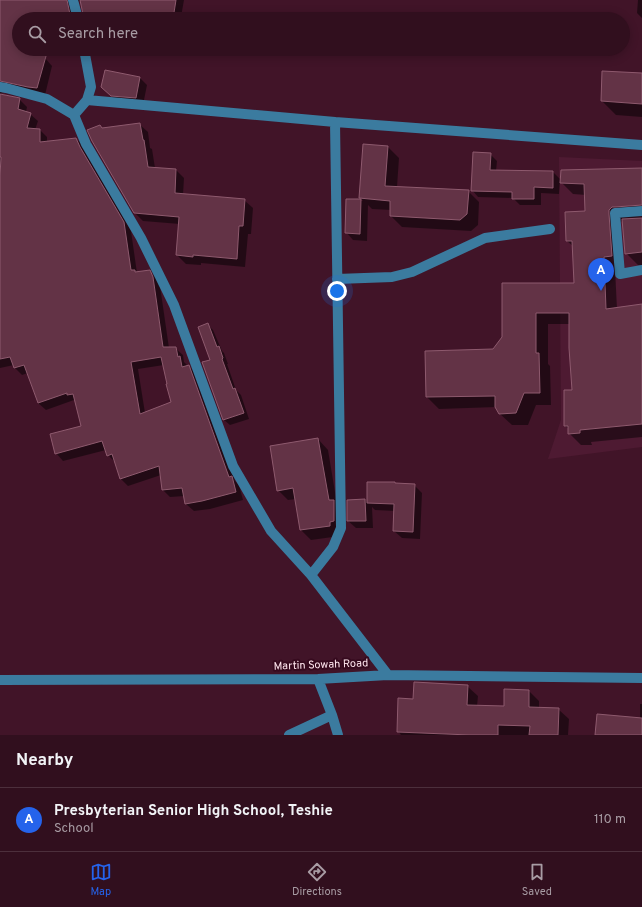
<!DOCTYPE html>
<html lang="en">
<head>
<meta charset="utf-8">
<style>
	:root { --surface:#310f1e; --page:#391827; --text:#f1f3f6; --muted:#a89ca4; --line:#4c2f3c; --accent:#2563eb }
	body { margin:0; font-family:Overpass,sans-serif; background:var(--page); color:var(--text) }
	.you { position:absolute; left:337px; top:291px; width:14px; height:14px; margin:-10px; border:3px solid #fff; border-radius:50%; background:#1a73e8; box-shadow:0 0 0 6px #1a73e833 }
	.badge { display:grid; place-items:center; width:26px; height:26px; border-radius:50%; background:var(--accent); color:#fff; font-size:13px; font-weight:700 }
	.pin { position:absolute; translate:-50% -33px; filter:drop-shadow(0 1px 2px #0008) }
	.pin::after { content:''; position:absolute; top:21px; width:14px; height:12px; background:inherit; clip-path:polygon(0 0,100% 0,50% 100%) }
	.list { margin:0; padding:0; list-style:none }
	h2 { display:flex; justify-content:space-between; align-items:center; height:52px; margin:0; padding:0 16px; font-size:17px }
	h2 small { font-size:13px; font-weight:400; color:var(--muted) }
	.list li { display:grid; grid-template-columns:26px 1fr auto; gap:12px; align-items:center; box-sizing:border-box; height:64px; padding:0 16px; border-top:1px solid var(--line) }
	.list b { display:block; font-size:15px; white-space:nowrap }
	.list p { margin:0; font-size:13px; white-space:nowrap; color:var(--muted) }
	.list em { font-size:13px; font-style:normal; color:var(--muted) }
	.icon { flex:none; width:22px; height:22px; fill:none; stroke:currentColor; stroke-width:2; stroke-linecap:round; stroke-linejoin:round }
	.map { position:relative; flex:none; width:642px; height:735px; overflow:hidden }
	.search { position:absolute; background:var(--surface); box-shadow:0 2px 10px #0003; left:12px; right:12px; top:12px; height:44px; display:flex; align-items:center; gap:10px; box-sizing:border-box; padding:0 14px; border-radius:22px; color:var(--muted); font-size:15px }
	.sheet { height:116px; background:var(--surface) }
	nav { display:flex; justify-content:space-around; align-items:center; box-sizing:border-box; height:56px; border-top:1px solid var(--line); background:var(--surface); font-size:11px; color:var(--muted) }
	nav a { display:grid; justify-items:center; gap:2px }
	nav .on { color:var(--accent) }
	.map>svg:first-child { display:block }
	.built { fill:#4e1a32 }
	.shadow { fill:#0007; fill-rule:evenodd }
	.building { fill:#633346; stroke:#8e5a6e; fill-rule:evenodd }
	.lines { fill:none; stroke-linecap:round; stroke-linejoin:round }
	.minor { stroke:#3b7b9f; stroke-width:10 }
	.labels { text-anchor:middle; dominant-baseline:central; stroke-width:4; stroke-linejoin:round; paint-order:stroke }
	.street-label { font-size:11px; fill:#ffe6ee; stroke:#360a1e }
</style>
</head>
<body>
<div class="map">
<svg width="642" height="735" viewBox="0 0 642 735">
	<rect width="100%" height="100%" fill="#411428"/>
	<path class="built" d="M559 157 642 161V447L548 459 561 420Z"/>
	<path class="shadow" d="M23 0H184L181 17 154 14 153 19H85L81 1H80L75 3 76 19H21Z
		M638 0H642V18L637 13Z
		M0 21 19 25V49H32L45 58 52 66 45 95 3 90 1 94 19 99 27 107 26 112 30 114 38 121 35 130H40L47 137V142L76 139 84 146 131 231 137 273 149 271 157 279 160 286 169 348H175L183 355 184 362 188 366H189L196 374 235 481 239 485 243 500 210 509 194 511 186 504 185 496 170 497 163 490 161 475 128 486 121 479 115 462 108 455 106 450 63 461 56 453 82 426 76 402 74 400 46 410 38 403 28 373 22 375 14 367V365L0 368ZM164 365 172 403 145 413 138 369Z
		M101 49H140V55L116 53 113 50Z
		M642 74V117L616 115 602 101Z
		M140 78 147 85 143 105 119 103 110 95Z
		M139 124 148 132 150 148 152 149 155 168 176 170 184 178 183 195 244 200 253 208 251 234H248L245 267 201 263V265L186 264 177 255 180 224 143 221 134 212 100 126 103 129Z
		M388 147 399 158 397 187 468 191 479 202 478 225 471 231 402 227 391 216V210L372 209 368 205 367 241 353 240 346 232 347 200 363 201 360 198Z
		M490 154 497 161 496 171 553 172 561 180 642 169V265H638L626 253 623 220 621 222 620 226 615 268 617 309 642 305V437L591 442 592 445H581L569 433V429L565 426 573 391 570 324H548V364L550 366 551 405H536L528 425H512L499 413 497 407 439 409 427 397 493 350 503 337V284H575L574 247 567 241 586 212V195L573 194 560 181 559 194 541 193V205H520L513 198 478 197 472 190Z
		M208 325 213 330 222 351 224 353 228 364H227L236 390 241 395 249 419 230 425 224 420 203 363 211 361Z
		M318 439 328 450 337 504 340 536 311 540 301 530 296 499 288 500 278 490Z
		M368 483 414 485 422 493 420 539 402 538 394 531 395 511 375 510 372 507 373 528H356L348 521 365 500 368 503Z
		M467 686 478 696 477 706 505 707 529 691 539 701V708L558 709 569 719 568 735H401L398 731 414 700Z
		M640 704H642V735H596L640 719Z"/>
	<path class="building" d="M0 0H67L71 19H19V49H48L37 88 28 87 0 81Z
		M80 0H176L173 19H84Z
		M105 70 140 77 136 98 111 96 101 87Z
		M602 71 642 73V104L601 101Z
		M0 94 20 98 18 109 31 113 27 128 40 129V142L76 138 80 147 124 222 131 270H135V272L150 270 153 277 163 347H176L178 357 180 356 182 367 189 365 229 477 232 476 236 492 202 501 185 504 182 488 162 490 159 466 120 479 112 454 107 456 102 441 55 454 50 434 81 426 73 394 67 395V393L38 403 24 365 14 368 10 357 0 359V176L1 157H0ZM161 357 167 384H166L171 402 140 414 131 362Z
		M140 123 143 140H144L148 167 176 169 175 193 245 199 243 226H239L237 259 193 255V257L176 255 179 217 134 213 92 141 87 130 100 125 102 128Z
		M363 144 388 146 385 186 469 190 467 214 460 220 390 216V201L359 198Z
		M473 152 491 153 490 170 553 171V188L534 187V199H512V192L471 191Z
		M642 168V205L615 207H612L609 210V214L612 256 604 257 606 309 642 304V424L580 430V433L568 434V426H564V390H572L569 348V313H536V353H539L540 393H524L516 413 499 414 495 407V396L426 397 425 351 493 349 502 337V283H574L572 241H566L565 212 585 211 584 184 560 183 561 170Z
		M346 199H361L360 234 345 233Z
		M642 218V252L625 254 622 219Z
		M208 323 217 347 219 346 223 358 222 359 233 389 235 388 244 413 223 420 202 362 210 360 198 327Z
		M318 438 329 500H334V521L330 522V526L300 530 293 488 277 491 270 446Z
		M367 482H395V483L415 484 413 532 393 531 394 504 367 503Z
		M365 499 366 521H347V500Z
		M414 682 468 685 467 705 504 706V689L529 690V707L559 708 558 735H529L530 726 498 725V735H470L397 732 398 698 413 699Z
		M597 714 642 718V735H595Z"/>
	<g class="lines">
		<path class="minor" d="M73 0 78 19
			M0 87 6 88 47 99 74 115 86 144 141 238 174 305 233 466 271 531 311 575 388 675
			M87 100 335 122 341 528 333 547 311 575
			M74 115 87 100 91 87 84 49
			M335 122 642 145
			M642 211 615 213 620 274 642 270
			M337 279 392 277 412 272 485 238 550 229
			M318 679 332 715 338 735
			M0 680 318 679 388 675 642 678
			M289 735 332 715"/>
	</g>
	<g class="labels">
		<g class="street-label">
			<text transform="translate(321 665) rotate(-2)">Martin Sowah Road</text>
		</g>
	</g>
</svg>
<div class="you"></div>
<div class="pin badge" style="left:601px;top:291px">A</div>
<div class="search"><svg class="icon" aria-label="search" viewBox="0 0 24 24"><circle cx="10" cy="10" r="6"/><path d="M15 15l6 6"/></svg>Search here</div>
</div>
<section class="sheet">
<h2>Nearby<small></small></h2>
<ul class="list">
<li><span class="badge">A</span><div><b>Presbyterian Senior High School, Teshie</b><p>School</p></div><em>110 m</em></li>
</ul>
</section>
<nav>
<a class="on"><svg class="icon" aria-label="map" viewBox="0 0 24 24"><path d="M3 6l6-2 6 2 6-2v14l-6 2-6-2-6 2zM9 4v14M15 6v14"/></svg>Map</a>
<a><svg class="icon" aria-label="directions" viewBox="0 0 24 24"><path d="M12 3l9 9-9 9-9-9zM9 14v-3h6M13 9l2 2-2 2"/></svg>Directions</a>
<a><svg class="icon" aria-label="saved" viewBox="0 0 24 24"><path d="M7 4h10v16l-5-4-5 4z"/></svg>Saved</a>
</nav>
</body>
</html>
